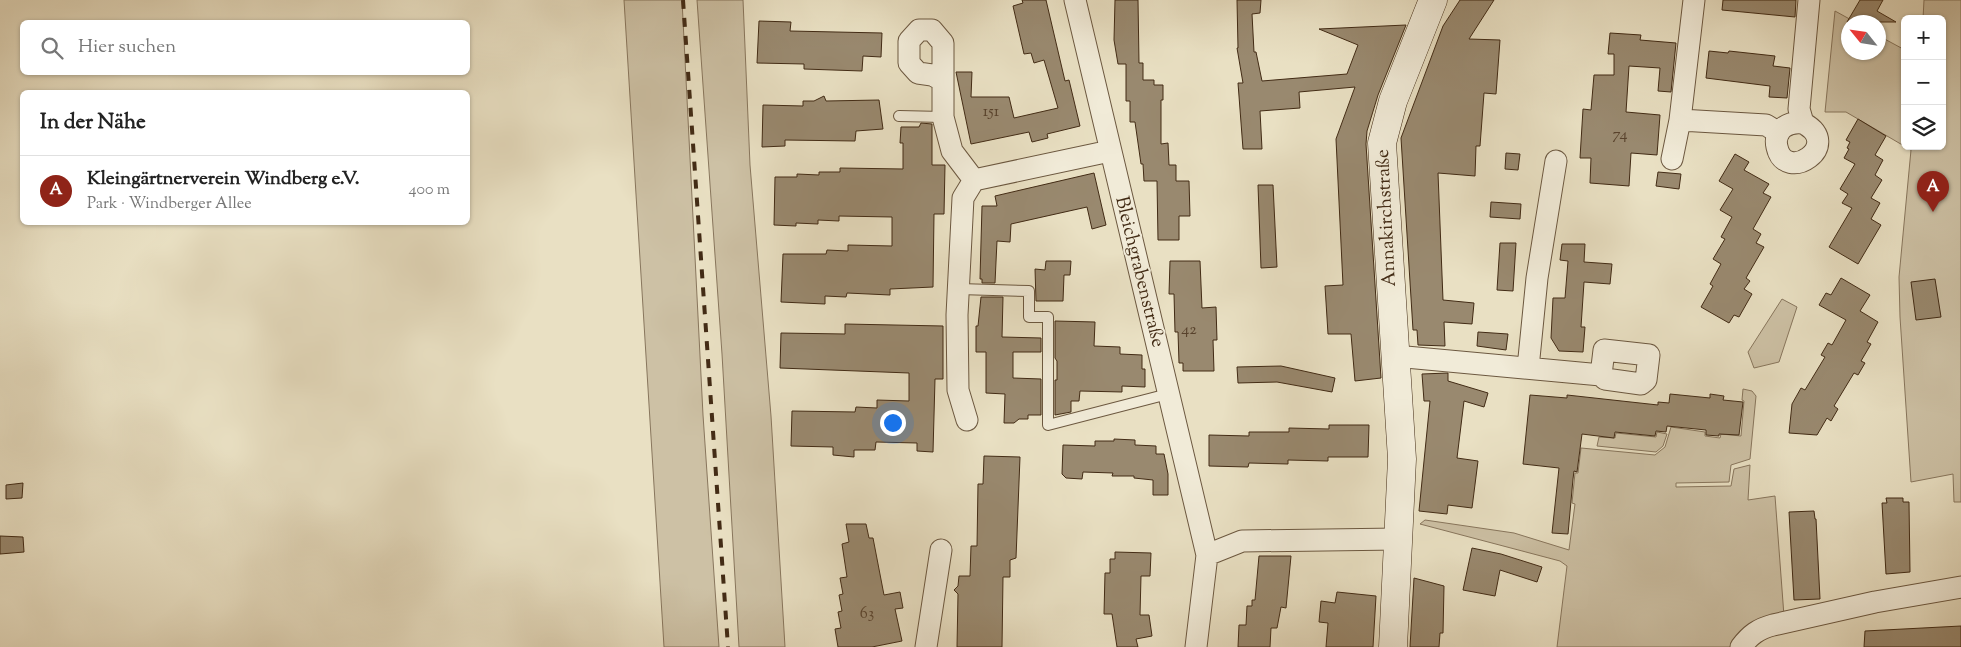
<!DOCTYPE html>
<html lang="de">
<head>
<meta charset="utf-8">
<style>
	:root { --surface:#fff; --page:#f2f2f2; --text:#222; --muted:#767676; --line:#e0e0e0; --accent:#8f2418 }
	body { margin:0; font-family:"Sorts Mill Goudy",serif; background:var(--page); color:var(--text) }
	.controls { position:absolute; right:15px; top:15px; display:grid; overflow:hidden; border-radius:8px; box-shadow:0 1px 4px #0004 }
	.controls button { width:45px; height:45px; display:grid; place-items:center; padding:0; border:0; border-bottom:1px solid var(--line); background:var(--surface); color:var(--text); font:25px sans-serif }
	.compass { position:absolute; left:1841px; top:15px; width:45px; height:45px; border-radius:50%; background:var(--surface); box-shadow:0 1px 4px #0004; rotate:300deg }
	.you { position:absolute; left:892px; top:422px; width:18px; height:18px; margin:-12px; border:4px solid #fff; border-radius:50%; background:#1a73e8; box-shadow:0 0 0 8px #1a73e833 }
	.badge { display:grid; place-items:center; width:32px; height:32px; border-radius:50%; background:var(--accent); color:#fff; font-size:16px; font-weight:700 }
	.pin { position:absolute; translate:-50% -41px; filter:drop-shadow(0 1px 2px #0008) }
	.pin::after { content:''; position:absolute; top:26px; width:18px; height:15px; background:inherit; clip-path:polygon(0 0,100% 0,50% 100%) }
	.list { margin:0; padding:0; list-style:none }
	h2 { display:flex; justify-content:space-between; align-items:center; height:65px; margin:0; padding:0 20px; font-size:21px }
	h2 small { font-size:16px; font-weight:400; color:var(--muted) }
	.list li { display:grid; grid-template-columns:32px 1fr auto; gap:15px; align-items:center; box-sizing:border-box; height:70px; padding:0 20px; border-top:1px solid var(--line) }
	.list b { display:block; font-size:19px; white-space:nowrap }
	.list p { margin:0; font-size:16px; white-space:nowrap; color:var(--muted) }
	.list em { font-size:16px; font-style:normal; color:var(--muted) }
	.icon { flex:none; width:28px; height:28px; fill:none; stroke:currentColor; stroke-width:2; stroke-linecap:round; stroke-linejoin:round }
	.map { position:relative; flex:none; width:1961px; height:647px; overflow:hidden }
	.search { position:absolute; background:var(--surface); box-shadow:0 1px 4px #0004; left:20px; top:20px; width:450px; height:55px; display:flex; align-items:center; gap:12px; box-sizing:border-box; padding:0 18px; border-radius:8px; color:var(--muted); font-size:19px }
	.panel { position:absolute; background:var(--surface); box-shadow:0 1px 4px #0004; left:20px; top:90px; width:450px; height:135px; border-radius:8px }
	.map>svg:first-child { display:block }
	.green { fill:#cdc1a5; stroke:#88765d }
	.building { fill:#99896f; stroke:#422b15 }
	.lines { fill:none; stroke-linecap:round; stroke-linejoin:round }
	.lane-casing { stroke:#6c5840; stroke-width:12 }
	.street-casing { stroke:#6c5840; stroke-width:23 }
	.secondary-casing { stroke:#422b15; stroke-width:29 }
	.lane { stroke:#f1ebd8; stroke-width:10 }
	.street { stroke:#f1ebd8; stroke-width:21 }
	.secondary { stroke:#f1ebd8; stroke-width:28 }
	.rail { stroke:#422b15; stroke-width:4; stroke-dasharray:9 9; stroke-linecap:butt }
	.labels { text-anchor:middle; dominant-baseline:central; stroke-width:4; stroke-linejoin:round; paint-order:stroke }
	.number-label { font-size:16px; fill:#58422c }
	.street-label { font-size:19px; fill:#422b15; stroke:#f1ebd8 }
</style>
</head>
<body>
<div class="map">
<svg width="1961" height="647" viewBox="0 0 1961 647">
	<rect width="100%" height="100%" fill="#e9e0c3"/>
	<filter id="stains"><feTurbulence type="fractalNoise" baseFrequency=".004" numOctaves="4"/><feColorMatrix values="0 0 0 0 .2 0 0 0 0 .09 0 0 0 0 .02 0 0 0 .5 -.17"/></filter>
	<radialGradient id="worn" r=".72"><stop offset=".6" stop-color="#630" stop-opacity="0"/><stop offset="1" stop-color="#630" stop-opacity=".3"/></radialGradient>
	<path class="green" d="M624 0H682L703 415 719 647H664Z
		M697 0H743L750 165 771 416 785 647H739L722 354Z
		M1924 0H1961V502H1954L1953 474 1911 482 1900 317 1899 277 1911 150 1846 112H1825L1835 11 1855 22H1848V52H1878L1879 36 1905 50V146H1942V19H1923Z
		M1782 299 1797 307 1779 362 1754 368 1748 352Z
		M1743 389 1752 391 1756 396 1750 459 1731 465 1729 482 1676 483V487L1731 486 1734 469 1750 465 1748 500 1775 496 1784 616 1734 647H1557L1567 566 1560 561 1420 524 1425 520 1514 533 1569 550 1575 504 1572 503 1575 473H1578L1581 448 1655 455 1665 447 1671 427 1705 432V436L1720 438 1721 434 1741 436 1744 401 1742 400Z
		M1657 432 1667 434 1663 446 1656 452 1597 446 1599 437 1615 438 1616 433 1656 437Z"/>
	<path class="building" d="M1022 0H1046L1065 81 1069 80 1080 126 1047 134 1048 138 1032 142 1029 132 971 144 956 72H972L971 97H1009L1014 118 1058 108 1044 60 1034 63 1031 53 1024 54 1013 6 1023 3Z
		M1115 0H1138L1139 63H1143V80H1154V85H1163V100H1161V144L1168 143 1169 165H1176V181H1189L1190 216H1179V240H1158L1157 181H1144L1143 164H1141L1135 122H1130V101H1126V64H1118L1114 40Z
		M1237 0H1261L1260 13 1252 14 1254 52H1256L1262 81 1347 74 1358 45 1319 29 1406 25 1378 95 1367 131 1366 144 1381 378 1355 381 1351 334H1328L1325 286 1343 285 1336 139 1355 87 1299 92 1300 108 1260 111 1262 149H1243L1238 83H1243L1237 48H1238Z
		M1460 0H1494L1469 39 1500 40 1496 94 1484 93 1480 146H1476L1475 176 1438 173 1443 300 1474 303 1472 324 1444 322 1445 346 1418 345 1417 330H1413L1401 138 1443 26Z
		M1723 0H1796L1795 17 1722 10Z
		M1860 0H1883L1877 11 1896 22H1847Z
		M759 21 791 22 790 31 882 33 881 57 863 56 862 71 804 69V64L757 63Z
		M1610 33 1641 35 1640 40 1676 43 1671 92 1658 91 1660 68 1629 66 1626 112 1660 115 1657 155 1631 153 1629 186 1590 183 1591 158H1580L1583 109 1591 110 1594 75H1614V54H1608Z
		M1709 51 1728 53 1729 51 1775 56 1773 66 1790 68 1787 98 1769 97 1770 86 1706 78Z
		M824 96 826 101 879 100 883 129 856 131 855 141 785 140V146L762 147 763 105 803 106V101H814Z
		M1858 119 1886 136 1875 155 1883 160 1875 175 1882 180 1871 198 1880 203 1871 219 1881 225 1858 264 1829 247 1852 208 1842 203 1848 194 1840 189 1855 164 1844 158 1849 149 1847 148 1850 142 1846 140Z
		M921 123 932 124V165H945L944 214H934L933 287 890 289V295L847 293 846 297 825 296V304L781 302 783 254H826L827 250 848 251V245L892 246V217L839 216V221L818 220V224L796 223V226L774 225 775 177H797V174L819 175V172H840V168L903 169V143H900L901 127H919Z
		M1506 153 1520 154 1518 170 1505 169Z
		M1735 154 1749 162 1744 170 1769 184 1763 193 1771 197 1753 229 1761 234 1756 243 1764 247 1746 278 1750 281 1744 289 1752 294 1739 317 1734 315 1729 323 1701 307 1713 286 1710 284 1721 264 1713 259 1725 239 1721 237 1732 217 1720 210 1733 189 1719 181Z
		M1658 172 1681 174 1679 189 1656 186Z
		M1094 173 1106 225 1092 229 1087 207 1011 224 1010 242 997 241 995 283H982V279H980L982 206H997L995 196Z
		M1258 185H1273L1277 267 1261 268Z
		M1491 202 1521 204 1520 219 1490 217Z
		M1500 243H1516L1513 291 1497 290Z
		M1562 244H1585L1584 262 1612 264 1610 284 1584 282 1581 327H1585L1583 352 1559 351 1551 338 1553 298H1565L1568 261 1560 260Z
		M1046 261H1071L1070 275H1064L1063 301H1036L1035 269 1045 270Z
		M1170 261H1200L1202 308 1216 307 1217 340H1213L1214 371H1183V363H1179L1178 332H1175L1174 294H1169Z
		M1841 278 1870 295 1860 311 1878 322 1867 342 1871 344 1861 361 1865 363 1858 375 1854 373 1834 406 1838 409 1831 421 1827 418 1817 435 1789 433 1792 404 1801 388 1805 390 1825 357 1821 355 1828 343 1832 345 1846 320 1819 305 1826 293 1831 295Z
		M1935 279 1941 317 1916 320 1911 282Z
		M981 297H1003L1002 337 1041 338V352H1013V378L1041 379V415H1028V419H1019L1014 423H1004L1005 394 986 393V352H976V326H978Z
		M1055 321 1095 322 1094 346 1120 347V354L1142 355V369H1145V387L1122 386V392L1080 391 1079 401H1071V412L1055 415V380H1057V361L1055 358Z
		M845 324 943 326V379H935L933 452 917 451V443L876 442 875 450H854V457L833 455V447L791 446 792 411 855 412 856 407 877 408V400L909 401V373L780 368 781 333 845 334Z
		M1478 332 1508 334 1506 350 1477 346Z
		M1281 366 1335 378 1332 392 1277 382 1238 383 1237 367Z
		M1448 373V381L1488 393 1484 407 1464 401 1457 458 1478 461 1472 508 1448 505 1447 514 1419 511 1430 401H1424L1422 374Z
		M1670 394 1710 398V394L1724 396 1723 400 1743 402 1739 435 1719 434V436L1706 435V430L1667 426 1666 432 1656 431 1655 436 1615 432 1614 438 1582 434 1577 472 1574 471 1573 479 1568 534 1552 533 1559 468 1523 464 1530 395 1567 398V395L1658 405V402L1669 403Z
		M1329 425H1369L1368 457H1328V461L1288 460V464L1249 463 1248 467 1209 466V435L1249 436V432H1289V428L1329 429Z
		M1114 439 1135 440V445L1156 446V454H1164L1168 474V495H1153V480L1134 478V476H1112L1113 473 1083 472 1082 479 1066 478 1062 474 1063 445 1095 446V441H1114Z
		M984 456 1020 457 1016 558 1010 560V577H1003L1002 647H957L958 594 954 590 958 586 959 576H970L971 546H977L978 484H983Z
		M23 483 22 498 6 499V485Z
		M1886 498H1903V502H1909L1910 572 1886 574 1882 503H1887Z
		M1814 511 1815 519H1816L1820 599 1794 600 1789 512Z
		M846 524H866L869 538H873L884 595 900 592 903 608 895 609 902 641 872 647H838L835 629 841 628 838 612 842 611 839 595 843 594 840 578 847 577 842 544 849 542Z
		M0 536 23 537 24 552 0 554Z
		M1472 548 1501 554 1542 567 1537 582 1500 570 1495 596 1463 590Z
		M1115 552 1151 553 1150 576H1141L1140 615H1149L1152 636 1136 639 1138 647H1117L1112 614H1104L1105 573H1110V559H1115Z
		M1259 556H1291L1286 608 1281 607 1277 628H1271L1270 647H1238L1239 625H1246L1247 606H1252V600H1255Z
		M1414 578 1444 586 1443 633H1440L1439 647H1410Z
		M1337 592 1376 596 1373 647H1326L1328 623 1319 622 1321 601 1335 603Z
		M1961 626V647H1864L1865 631Z"/>
	<g class="lines">
		<defs>
			<path id="lane" d="M899 116 943 117
				M959 289 1029 291V317H1048V425L1168 394"/>
			<path id="street" d="M1075 0 1207 555
				M942 80 932 75 918 73 909 63V41L919 30H932L943 43V117L952 151 974 180 963 198 957 315 958 390 967 420
				M1680 120 1766 125 1779 133
				M1803 123C1788 121 1773 130 1777 147 1785 185 1845 145 1803 123L1799 109 1809 0
				M1672 159 1680 120 1694 0
				M974 180 1110 151
				M1395 356 1601 375 1605 379 1641 384 1646 380 1649 355 1604 350 1601 375
				M1528 368 1537 278 1556 161
				M926 647 941 550
				M1196 647 1207 555 1242 541 1398 539
				M1741 647C1750 635 1758 629 1773 625L1875 602 1961 587"/>
			<path id="secondary" d="M1393 647 1402 459 1382 143 1393 101 1433 0"/>
		</defs>
		<use href="#lane" class="lane-casing"/>
		<use href="#street" class="street-casing"/>
		<use href="#secondary" class="secondary-casing"/>
		<use href="#lane" class="lane"/>
		<use href="#street" class="street"/>
		<use href="#secondary" class="secondary"/>
		<path class="rail" d="M683 0 728 647"/>
	</g>
	<g class="labels">
		<g class="number-label">
			<text x="991" y="112">151</text>
			<text x="1620" y="135">74</text>
			<text x="1189" y="330">42</text>
			<text x="867" y="614">63</text>
		</g>
		<g class="street-label">
			<text transform="translate(1387 218) rotate(-93)">Annakirchstraße</text>
			<text transform="translate(1139 272) rotate(76)">Bleichgrabenstraße</text>
		</g>
	</g>
	<rect width="100%" height="100%" filter="url(#stains)"/>
	<rect width="100%" height="100%" fill="url(#worn)"/>
</svg>
<div class="controls">
<button>+</button>
<button>−</button>
<button><svg class="icon" aria-label="layers" viewBox="0 0 24 24"><path d="M12 4l9 5-9 5-9-5zM3 14l9 5 9-5"/></svg></button>
</div>
<svg class="compass" viewBox="-18 -18 36 36"><path d="M0-13l5 13h-10z" fill="#e53935"/><path d="M0 13l5-13h-10z" fill="#767676"/></svg>
<div class="you"></div>
<div class="pin badge" style="left:1933px;top:212px">A</div>
<div class="search"><svg class="icon" aria-label="search" viewBox="0 0 24 24"><circle cx="10" cy="10" r="6"/><path d="M15 15l6 6"/></svg>Hier suchen</div>
<section class="panel">
<h2>In der Nähe<small></small></h2>
<ul class="list">
<li><span class="badge">A</span><div><b>Kleingärtnerverein Windberg e.V.</b><p>Park · Windberger Allee</p></div><em>400 m</em></li>
</ul>
</section>
</div>
</body>
</html>
